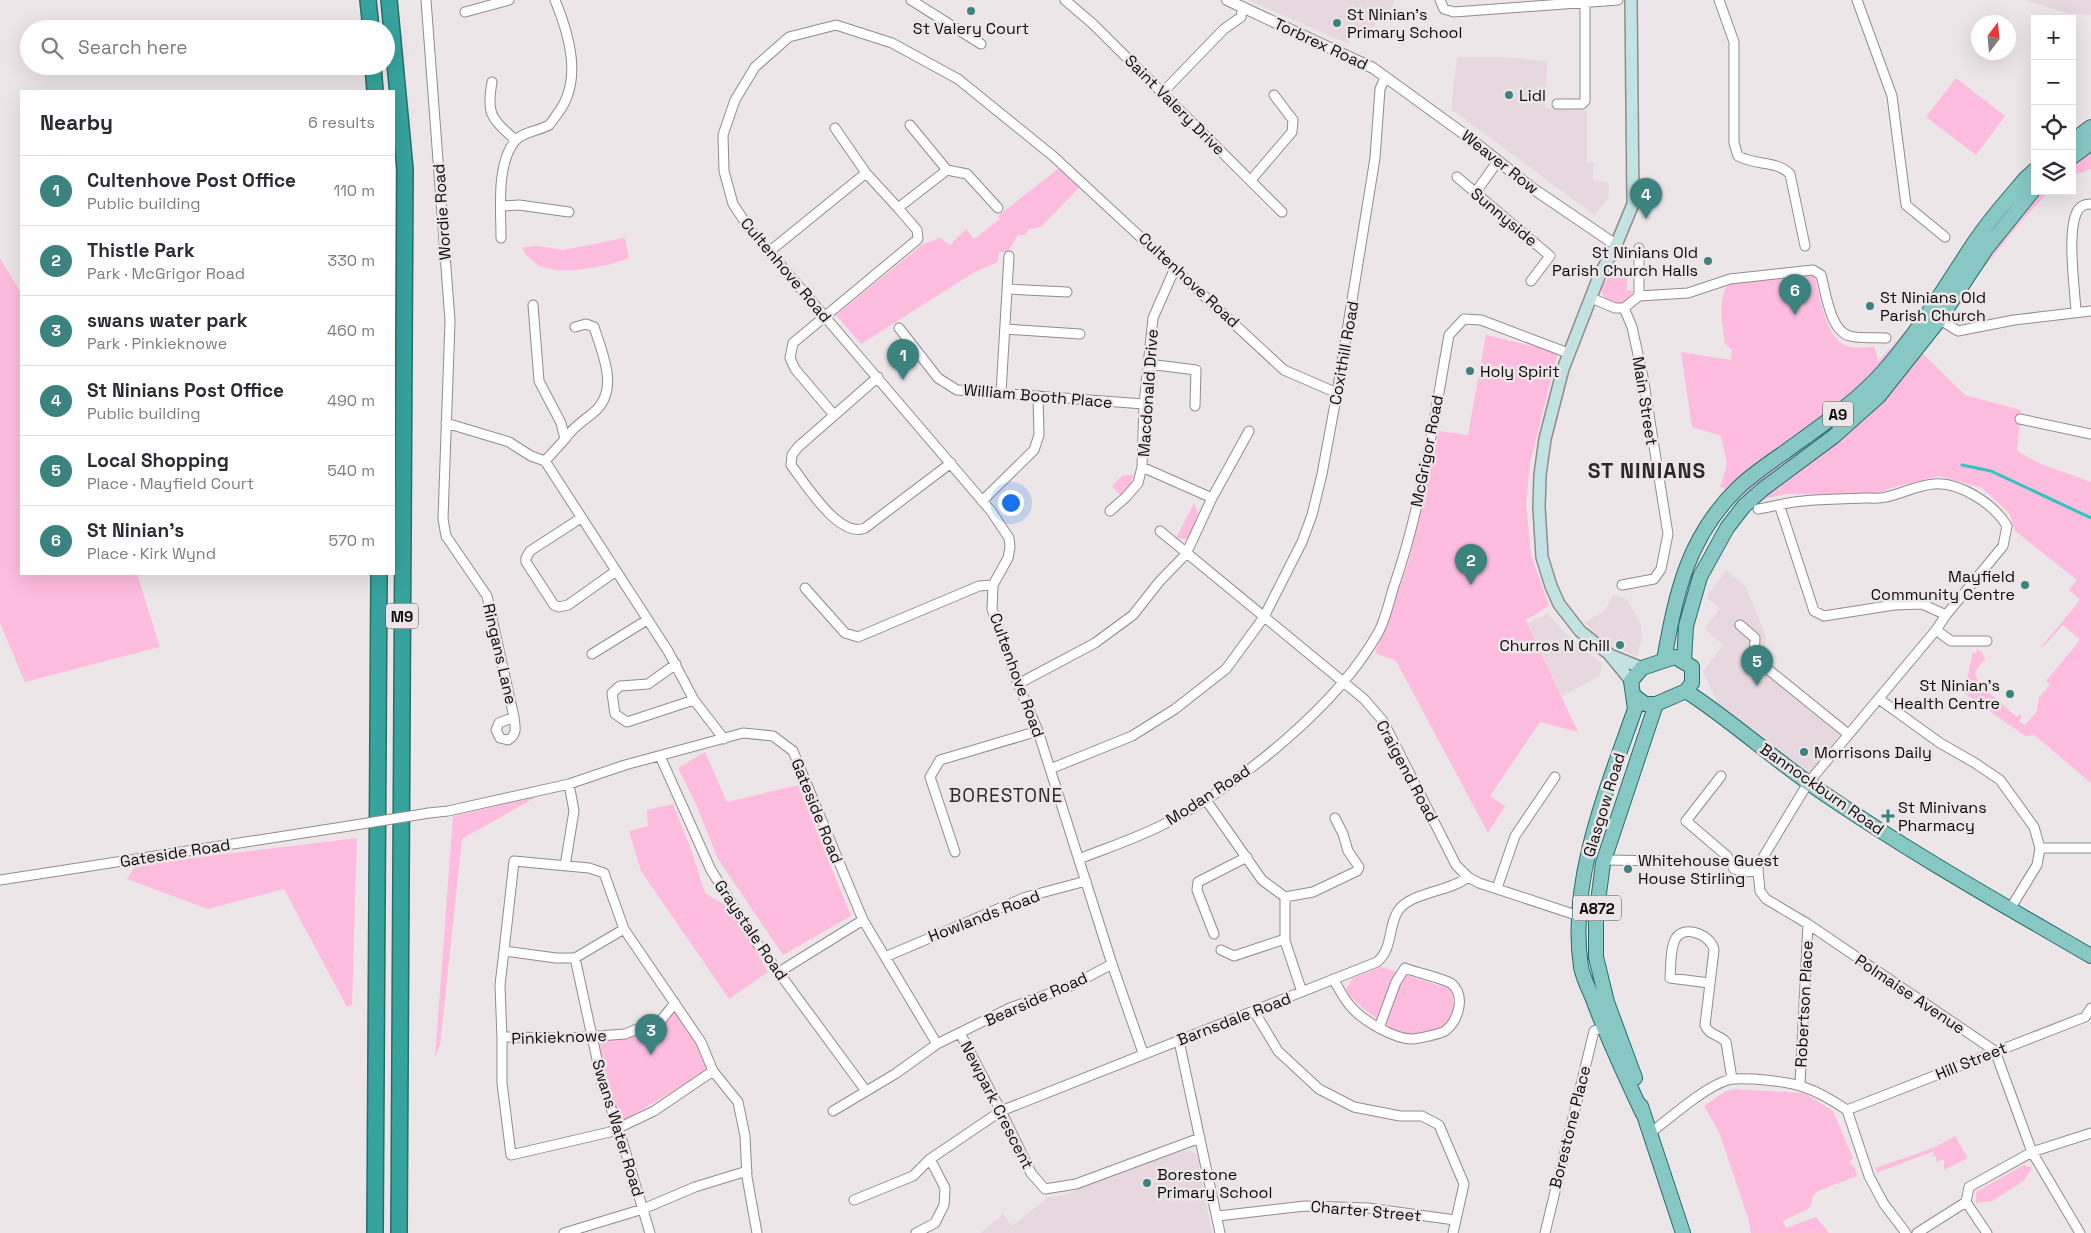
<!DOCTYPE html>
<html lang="en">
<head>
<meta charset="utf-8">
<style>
	:root { --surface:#fff; --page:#f7f7f7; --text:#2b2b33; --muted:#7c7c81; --line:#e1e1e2; --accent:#3c837f }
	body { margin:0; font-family:"Space Grotesk",sans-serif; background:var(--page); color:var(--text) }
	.controls { position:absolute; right:15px; top:15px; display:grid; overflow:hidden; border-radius:0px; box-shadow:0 5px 20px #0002 }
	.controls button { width:45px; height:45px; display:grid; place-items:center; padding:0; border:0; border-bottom:1px solid var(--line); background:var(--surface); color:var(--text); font:25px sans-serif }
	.compass { position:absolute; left:1971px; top:15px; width:45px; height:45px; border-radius:50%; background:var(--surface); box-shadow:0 5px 20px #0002; rotate:16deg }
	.you { position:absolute; left:1010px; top:502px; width:18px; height:18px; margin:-12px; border:4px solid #fff; border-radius:50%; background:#1a73e8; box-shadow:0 0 0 8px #1a73e833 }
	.badge { display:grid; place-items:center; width:32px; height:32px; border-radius:50%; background:var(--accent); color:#fff; font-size:16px; font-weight:700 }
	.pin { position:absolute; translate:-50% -41px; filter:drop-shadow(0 1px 2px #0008) }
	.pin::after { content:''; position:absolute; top:26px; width:18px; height:15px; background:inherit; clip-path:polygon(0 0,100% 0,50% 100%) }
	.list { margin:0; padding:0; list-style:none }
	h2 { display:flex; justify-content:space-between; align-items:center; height:65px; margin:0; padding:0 20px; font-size:21px }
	h2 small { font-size:16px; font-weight:400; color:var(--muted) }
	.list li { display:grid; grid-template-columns:32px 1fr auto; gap:15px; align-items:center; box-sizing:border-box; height:70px; padding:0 20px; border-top:1px solid var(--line) }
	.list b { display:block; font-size:19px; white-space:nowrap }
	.list p { margin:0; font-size:16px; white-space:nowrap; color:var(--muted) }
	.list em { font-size:16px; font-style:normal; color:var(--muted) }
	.icon { flex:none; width:28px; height:28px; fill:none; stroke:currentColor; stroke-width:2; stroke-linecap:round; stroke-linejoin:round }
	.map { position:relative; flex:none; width:2091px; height:1233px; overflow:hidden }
	.search { position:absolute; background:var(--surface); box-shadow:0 5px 20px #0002; left:20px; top:20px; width:375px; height:55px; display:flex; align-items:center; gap:12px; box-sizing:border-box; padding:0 18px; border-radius:28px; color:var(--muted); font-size:19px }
	.panel { position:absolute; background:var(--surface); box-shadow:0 5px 20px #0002; left:20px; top:90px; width:375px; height:485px; border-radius:0px }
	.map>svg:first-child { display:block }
	.built { fill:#e7d8df }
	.green { fill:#febcde }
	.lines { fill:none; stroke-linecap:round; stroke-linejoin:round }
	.stream { stroke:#33c3bc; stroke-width:3 }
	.minor-casing { stroke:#918b8e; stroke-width:11 }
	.tertiary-casing { stroke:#918b8e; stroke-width:12 }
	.secondary-casing { stroke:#918b8e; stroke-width:14 }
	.primary-casing { stroke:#286d6a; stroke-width:16 }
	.motorway-casing { stroke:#286d6a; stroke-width:18 }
	.minor { stroke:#fff; stroke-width:9 }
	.tertiary { stroke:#fff; stroke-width:10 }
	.secondary { stroke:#c3e3e2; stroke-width:11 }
	.primary { stroke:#87c8c4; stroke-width:14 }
	.motorway { stroke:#37a39d; stroke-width:15 }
	.minor-bridge-casing { stroke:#918b8e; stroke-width:11; stroke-linecap:butt }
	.minor-bridge { stroke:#fff; stroke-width:9 }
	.poi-dot { fill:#3c837f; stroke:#ede6e9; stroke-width:2 }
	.labels { text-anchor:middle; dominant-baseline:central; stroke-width:5; stroke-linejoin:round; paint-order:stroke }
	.shield { fill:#ede6e9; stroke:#504c4e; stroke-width:1 }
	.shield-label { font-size:15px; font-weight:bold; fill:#0d0a0c }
	.poi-label { font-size:16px; fill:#0d0a0c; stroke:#ede6e9; text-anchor:start }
	.street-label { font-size:16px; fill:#0d0a0c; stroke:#ede6e9 }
	.quarter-label { font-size:19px; letter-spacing:1px; fill:#2e282b; stroke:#ede6e9 }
	.district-label { font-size:21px; font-weight:bold; letter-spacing:1px; fill:#2e282b; stroke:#ede6e9 }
</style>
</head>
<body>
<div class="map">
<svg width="2091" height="1233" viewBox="0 0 2091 1233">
	<rect width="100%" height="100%" fill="#ede6e9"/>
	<path class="built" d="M1248 0H1395L1391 8V15L1374 19 1375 27 1358 30 1351 35 1348 44Z
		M2025 0H2091V15L2070 14Z
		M1457 57H1503L1547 61 1545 108 1587 111V162L1594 163 1593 180 1609 183 1608 199 1594 215 1451 109Z
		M1726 570 1746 587 1765 634 1766 660 1847 725 1808 777 1719 706 1703 671 1723 645 1704 629 1720 608 1706 597Z
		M1613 595 1627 599 1641 624 1642 636 1637 657 1613 646 1593 632 1585 623 1606 609Z
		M1548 613 1565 633 1602 664 1600 676 1562 696 1528 623Z
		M1182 1151H1191L1197 1155 1212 1233H981L1003 1214 1012 1226 1049 1197 1062 1196 1120 1171Z"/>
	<path class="green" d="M1956 78 2005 116 1976 155 1926 117Z
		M2091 148V169L2072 176V161Z
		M1059 168 1080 187 1041 227 1029 229 1025 235H1018L1008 252H999L998 262 973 273 861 344 836 315 923 244 940 238 950 245 966 229 974 239 1000 219 998 216Z
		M2040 191H2049L2020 223 1982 270 1994 250Z
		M625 238 629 258C606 267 563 276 539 266 534 263 529 257 524 253L523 247 539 246 563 250Z
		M0 258 21 293V574H137L160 647 25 682 0 623Z
		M1627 269V290L1634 291 1624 303 1619 305C1588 296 1604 275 1627 269Z
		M1812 276 1815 278C1820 297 1826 339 1847 346 1855 349 1866 347 1875 347L1878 362 1905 331 1923 354 1965 395 2021 410 2017 451 2041 464 2091 482V783L2033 734 2030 736H2025L1964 693 1973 652 1976 654 1977 649 1982 652 1985 659 1975 672 1979 684 1983 686 1985 684 1989 686 1986 690 2017 717 2020 714 2022 717 2019 721 2025 725 2037 711 2039 697 2050 685 2046 681 2080 640 2063 625 2042 648 2041 647 2080 600 2069 590 2077 580 2015 531 2009 513 1982 488 1939 476 1894 487 1875 494H1787L1757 500 1720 487 1727 464 1721 436 1692 427 1681 352 1731 360 1732 350 1725 344C1722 325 1718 302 1727 285L1734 282Z
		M1486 335 1558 352 1530 463 1526 504 1531 554 1549 606 1526 620 1578 732 1540 722 1490 796 1505 806 1488 833 1396 661 1375 653 1408 564 1439 431 1468 435Z
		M1123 475H1133L1129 488 1121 496 1112 486Z
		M1194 503 1200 518 1189 540 1176 538Z
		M705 752 727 802 798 785 851 916 783 955 718 859 696 804 678 768Z
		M536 797 462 839 440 1045 435 1057 453 816Z
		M673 804 692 852 705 893 730 908 768 972 729 999 641 871 629 831 648 826 647 810Z
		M357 838 352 1005 347 1007 284 889 208 909 127 879 136 865Z
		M1381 967 1450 989C1463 1021 1435 1039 1404 1033 1389 1029 1377 1019 1364 1009 1357 1003 1350 998 1346 989L1353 978Z
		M676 1009 696 1039 709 1070 619 1123 604 1081 595 1039 625 1037Z
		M1734 1089 1804 1093 1833 1111 1853 1158 1849 1163 1854 1166 1857 1176 1818 1191 1813 1196 1811 1205 1808 1209 1783 1221 1786 1228 1816 1217 1829 1233H1751L1748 1218 1719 1132 1704 1106 1724 1092Z
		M1955 1136 1968 1158 1944 1170V1159L1936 1162V1156H1933L1934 1151 1879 1172 1878 1174 1875 1168C1902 1158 1932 1151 1955 1136Z
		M2024 1165 2032 1168 2024 1181 1992 1201 1976 1203V1192Z"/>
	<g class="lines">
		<path class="stream" d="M1962 465 1991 471 2091 518"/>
		<defs>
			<path id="minor" d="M426 0 450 321 443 519 446 536 487 596 514 717C515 727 518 734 508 740L500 738 496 730 499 723 514 717
				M911 0 981 44
				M1065 0 1093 24 1282 212
				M1440 0 1444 9 1454 12 1618 0
				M1719 0 1734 42V143L1738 156C1756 166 1776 160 1790 174L1805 246
				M1857 0 1892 96 1906 205 1945 237
				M465 12 509 0
				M492 82C486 116 492 118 515 140
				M1163 92 1224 29 1241 17 1243 7
				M1557 104H1582L1585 101V3
				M910 125 947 170 967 174 998 208
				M835 128 866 173 898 208 947 170
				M1457 177 1550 256 1531 281
				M1251 180 1292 132 1293 120 1274 95
				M1475 193 1498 161
				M502 206 519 205 569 212
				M501 238C501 209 496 164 515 141 522 132 539 131 549 125 552 122 555 117 558 113 583 80 569 34 555 0
				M1639 248V296
				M770 251 866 173
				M1007 289 1067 292
				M1591 298 1615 308H1624L1639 296 1688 293 1730 279 1813 270 1821 275C1826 293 1830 331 1850 336 1861 339 1874 337 1886 338
				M2076 312C2075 289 2066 229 2078 210 2081 205 2085 204 2091 204
				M1937 318 1958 331 2014 320 2091 311
				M899 328 938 378 957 390 1144 404
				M1005 329 1080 334
				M1148 364 1196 370 1195 406
				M878 377 798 447 792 455 791 465C805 483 839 539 865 528L951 463
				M1001 393 1009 256
				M834 415 795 369 790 358 793 343 918 239 917 230 898 208
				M2020 419 2091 434
				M446 423 509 442 531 456 545 461 565 439 561 423 539 381 533 305
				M565 439C573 427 582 422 593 413 620 391 603 355 594 327L586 324 575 327
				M545 461 668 651 694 700 724 739
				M1142 467 1212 498
				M982 501 1034 450 1039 435 1038 396
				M1780 507 1814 611 1824 616 1894 605 1922 604 1946 615
				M1758 509C1774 507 1787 502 1803 501 1823 499 1843 499 1864 498 1871 498 1879 499 1886 497 1902 494 1917 485 1934 484 1960 482 1994 504 2007 526L2003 546 1946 615 1936 630 1808 783 1759 864 1758 871 1760 891 1766 899 1808 924 1995 1051 2032 1152 2080 1233
				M1110 511 1126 497 1138 483 1142 467 1144 404 1153 318 1175 268
				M581 518 530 551 526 558V562L554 605 559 607 568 605 616 571
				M1160 531 1364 699 1383 721 1456 865 1468 877 1479 883 1579 916 1596 917
				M1622 585 1654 579 1661 569 1668 534 1643 377 1632 327 1624 308
				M805 588 845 633 858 637 979 586 993 585
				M1740 625 1755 638 1754 658 1848 734
				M1936 630 1951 641H1987
				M592 654 647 620
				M676 664 648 684 620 686 612 693 615 714 627 722 694 700
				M1018 684 1095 643 1133 615 1159 582 1186 554 1212 498 1249 431
				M1879 699 1940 743 1975 763 2000 780 2034 827 2040 848 2037 865 2010 909
				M660 756 711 870 757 943 866 1091
				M1050 769 1132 736 1175 709 1226 669 1264 617 1302 542 1312 515 1322 474 1337 393 1375 158 1380 89 1385 78
				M1721 776 1686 821 1727 856 1734 869 1744 872 1758 871
				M1206 800 1262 880 1285 897V941L1302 992
				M429 813 448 811 569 784 625 765 743 733 773 736 793 751 863 920 937 1044
				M2040 848H2091
				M955 852 930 777 940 760 1038 731
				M1079 859C1109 847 1141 837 1170 821 1243 781 1337 706 1378 633 1386 619 1389 601 1394 586 1422 505 1434 419 1449 335L1464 319 1481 320 1568 353
				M1604 860 1673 861
				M514 861 589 868 604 873 624 929 575 958H556L504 951Z
				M565 866 574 811 569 784
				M0 880 349 826
				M1497 888 1515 836 1555 777
				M1285 897 1313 892 1357 871 1359 867 1348 851 1343 834 1335 818
				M624 929 701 1042 713 1071 738 1102 745 1136 747 1177 757 1233
				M1214 934 1197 890 1198 882 1247 857
				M1221 950 1234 956 1285 939
				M885 957 1026 897 1086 881
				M575 958 603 1087 618 1127 650 1233
				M779 972 863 920
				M1333 979C1339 988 1344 1000 1352 1008 1364 1021 1394 1039 1412 1039 1417 1039 1440 1034 1445 1031 1458 1021 1466 997 1452 984 1446 979 1414 972 1405 968L1396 982 1379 1028
				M1709 983 1670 978C1671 967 1670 947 1676 938 1686 924 1712 936 1714 950L1705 1025C1709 1036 1719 1034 1726 1042L1732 1079
				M675 1003 662 1019 625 1034 571 1038 506 1037 502 1039V1083L511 1155 610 1132 654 1111 713 1071
				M1254 1011 1278 1051 1319 1089 1354 1107 1400 1116H1422L1439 1125 1464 1184 1453 1233
				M960 1033 1001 1111 1031 1173 1045 1189 1076 1184 1200 1138
				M502 1039 500 985 504 951
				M1179 1041 1220 1233
				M1143 1053 1112 964 1038 731 1018 684 992 609 993 585 1008 558 1010 547 1009 538 991 511 749 228 733 204 724 171 723 135 735 100 755 67 789 37 836 25 892 43 958 79 1053 156 1284 370 1337 393
				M1800 1084 1808 924
				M1847 1110 2085 1017 2091 1008
				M1847 1110 1869 1176 1884 1204 1906 1233
				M833 1111 895 1074 937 1044 1010 1008 1073 985 1112 964
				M1649 1134C1669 1119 1704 1087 1728 1080 1736 1078 1746 1079 1754 1079 1796 1082 1813 1087 1847 1110
				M854 1200 913 1176 930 1159 1001 1111 1377 962C1393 949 1388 926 1398 911 1410 892 1450 892 1468 877
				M1966 1202 1987 1233
				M1218 1216 1305 1206 1368 1208 1455 1220
				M564 1233 643 1209 695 1187 747 1171
				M916 1233 935 1223 944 1205 945 1188 930 1159
				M1545 1233 1594 1031 1603 1027 1604 1023
				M1917 1233 1966 1202 1969 1187 2032 1152 2091 1133"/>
			<path id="tertiary" d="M1227 0 1373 68 1468 137 1532 188 1616 245"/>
			<path id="secondary" d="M1631 0 1633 204 1616 245 1600 274 1563 369 1545 439 1540 475 1539 507 1542 557 1551 586 1559 604 1580 631 1609 654 1631 681
				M1610 655 1642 668"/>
			<path id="primary" d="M2072 141 2091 127
				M2072 157 2091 143
				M1664 660C1676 594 1687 538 1737 489 1751 475 1769 463 1785 452 1819 427 1854 404 1882 373 1918 333 1944 288 1974 243 1989 220 2008 199 2026 178L2035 170
				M1684 661 1686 626 1700 577 1727 528 1744 506 1763 489 1833 437 1879 396 1940 319 1986 249 2035 188
				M1686 691C1729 719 1768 754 1810 784 1901 847 1996 901 2091 956
				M1633 695 1645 704H1656L1686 691 1692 683V667L1675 657 1642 668 1631 681 1635 709C1607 789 1568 881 1581 967 1583 978 1589 989 1593 999 1607 1038 1625 1076 1643 1114
				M1635 1078 1607 1002 1596 957V917L1603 863 1656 704
				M1641 1106 1683 1233"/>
			<path id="motorway" d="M368 0 371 29
				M389 0 405 169 399 1233
				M373 66 375 91
				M375 1233 379 574"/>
		</defs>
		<use href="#minor" class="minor-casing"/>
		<use href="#tertiary" class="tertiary-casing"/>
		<use href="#secondary" class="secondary-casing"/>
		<use href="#primary" class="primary-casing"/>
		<use href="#motorway" class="motorway-casing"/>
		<use href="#minor" class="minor"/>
		<use href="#tertiary" class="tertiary"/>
		<use href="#secondary" class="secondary"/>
		<use href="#primary" class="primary"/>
		<use href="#motorway" class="motorway"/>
		<defs>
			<path id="minor-bridge" d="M349 826 429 813"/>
		</defs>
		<use href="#minor-bridge" class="minor-bridge-casing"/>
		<use href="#minor-bridge" class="minor-bridge"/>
	</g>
	<g class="poi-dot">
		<circle cx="971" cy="11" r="5"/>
		<circle cx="1337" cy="23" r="5"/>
		<circle cx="1509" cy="95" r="5"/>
		<circle cx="1708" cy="261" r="5"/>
		<circle cx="1870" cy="306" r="5"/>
		<circle cx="1470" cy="371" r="5"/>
		<circle cx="2025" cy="585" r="5"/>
		<circle cx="1620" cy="645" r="5"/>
		<circle cx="2010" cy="694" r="5"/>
		<circle cx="1804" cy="752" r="5"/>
		<path d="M1885.5 808.5h5v5h5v5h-5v5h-5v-5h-5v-5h5z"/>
		<circle cx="1628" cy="869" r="5"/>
		<circle cx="1147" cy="1183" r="5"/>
	</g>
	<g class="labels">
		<g class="shield">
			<rect x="1823" y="401.5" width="30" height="25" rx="4"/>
			<rect x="386" y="603.5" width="32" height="25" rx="4"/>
			<rect x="1573" y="895.5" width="48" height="25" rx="4"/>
		</g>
		<g class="shield-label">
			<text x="1838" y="414">A9</text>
			<text x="402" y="616">M9</text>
			<text x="1597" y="908">A872</text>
		</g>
		<g class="poi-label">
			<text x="1347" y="14">St Ninian's<tspan x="1347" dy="18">Primary School</tspan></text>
			<text x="971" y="28" text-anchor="middle">St Valery Court</text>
			<text x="1519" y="95">Lidl</text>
			<text x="1698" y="252" text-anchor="end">St Ninians Old<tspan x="1698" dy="18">Parish Church Halls</tspan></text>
			<text x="1880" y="297">St Ninians Old<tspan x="1880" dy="18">Parish Church</tspan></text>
			<text x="1480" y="371">Holy Spirit</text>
			<text x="2015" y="576" text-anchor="end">Mayfield<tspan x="2015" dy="18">Community Centre</tspan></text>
			<text x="1610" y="645" text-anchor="end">Churros N Chill</text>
			<text x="2000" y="685" text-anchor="end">St Ninian's<tspan x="2000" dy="18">Health Centre</tspan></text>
			<text x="1814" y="752">Morrisons Daily</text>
			<text x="1898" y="807">St Minivans<tspan x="1898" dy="18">Pharmacy</tspan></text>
			<text x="1638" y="860">Whitehouse Guest<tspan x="1638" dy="18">House Stirling</tspan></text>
			<text x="1157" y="1174">Borestone<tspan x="1157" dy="18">Primary School</tspan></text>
		</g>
		<g class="street-label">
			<text transform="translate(1321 44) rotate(25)">Torbrex Road</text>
			<text transform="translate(1175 105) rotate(45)">Saint Valery Drive</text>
			<text transform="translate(1500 162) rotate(38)">Weaver Row</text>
			<text transform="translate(442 212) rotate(-94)">Wordie Road</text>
			<text transform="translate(1504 217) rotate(40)">Sunnyside</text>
			<text transform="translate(786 270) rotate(50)">Cultenhove Road</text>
			<text transform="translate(1189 280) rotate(43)">Cultenhove Road</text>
			<text transform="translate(1344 353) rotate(-80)">Coxithill Road</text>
			<text transform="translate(1148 393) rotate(-86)">Macdonald Drive</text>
			<text transform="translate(1038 396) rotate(5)">William Booth Place</text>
			<text transform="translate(1645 401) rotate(81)">Main Street</text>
			<text transform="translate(1427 451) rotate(-79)">McGrigor Road</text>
			<text transform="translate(500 654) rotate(77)">Ringans Lane</text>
			<text transform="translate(1017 675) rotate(70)">Cultenhove Road</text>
			<text transform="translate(1407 771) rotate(62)">Craigend Road</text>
			<text transform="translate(1822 789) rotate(35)">Bannockburn Road</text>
			<text transform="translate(1208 795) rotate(-33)">Modan Road</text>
			<text transform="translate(1604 805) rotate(-73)">Glasgow Road</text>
			<text transform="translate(817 811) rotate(68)">Gateside Road</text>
			<text transform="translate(175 853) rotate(-9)">Gateside Road</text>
			<text transform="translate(984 916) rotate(-21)">Howlands Road</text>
			<text transform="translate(751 930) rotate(56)">Graystale Road</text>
			<text transform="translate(1910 994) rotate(34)">Polmaise Avenue</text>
			<text transform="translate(1036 999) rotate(-24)">Bearside Road</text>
			<text transform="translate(1804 1004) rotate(-87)">Robertson Place</text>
			<text transform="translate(1234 1019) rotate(-21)">Barnsdale Road</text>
			<text transform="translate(559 1037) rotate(-2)">Pinkieknowe</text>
			<text transform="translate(1971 1061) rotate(-22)">Hill Street</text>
			<text transform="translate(997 1105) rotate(63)">Newpark Crescent</text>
			<text transform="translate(1570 1127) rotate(-76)">Borestone Place</text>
			<text transform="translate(618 1128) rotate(73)">Swans Water Road</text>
			<text transform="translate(1366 1211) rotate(5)">Charter Street</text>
		</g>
		<g class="quarter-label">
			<text x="1006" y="795">BORESTONE</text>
		</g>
		<g class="district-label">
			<text x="1647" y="470">ST NINIANS</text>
		</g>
	</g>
</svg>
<div class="controls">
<button>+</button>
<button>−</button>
<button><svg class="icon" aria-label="locate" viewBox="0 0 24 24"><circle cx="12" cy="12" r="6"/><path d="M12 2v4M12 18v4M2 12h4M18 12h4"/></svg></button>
<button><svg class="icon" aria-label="layers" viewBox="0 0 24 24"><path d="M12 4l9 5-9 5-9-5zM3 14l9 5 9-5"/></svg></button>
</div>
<svg class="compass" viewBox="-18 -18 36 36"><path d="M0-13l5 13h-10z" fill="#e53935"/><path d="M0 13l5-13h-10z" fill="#7c7c81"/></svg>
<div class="you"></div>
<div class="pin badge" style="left:903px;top:380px">1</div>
<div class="pin badge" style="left:1471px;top:585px">2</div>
<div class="pin badge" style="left:651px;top:1055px">3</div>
<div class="pin badge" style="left:1646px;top:219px">4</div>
<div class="pin badge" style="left:1757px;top:686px">5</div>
<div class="pin badge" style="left:1795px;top:315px">6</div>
<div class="search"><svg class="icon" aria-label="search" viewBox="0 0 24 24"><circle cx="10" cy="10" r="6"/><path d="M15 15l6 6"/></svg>Search here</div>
<section class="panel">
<h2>Nearby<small>6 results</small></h2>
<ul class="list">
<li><span class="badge">1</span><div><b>Cultenhove Post Office</b><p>Public building</p></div><em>110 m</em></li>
<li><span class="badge">2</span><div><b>Thistle Park</b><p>Park · McGrigor Road</p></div><em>330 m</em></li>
<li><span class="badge">3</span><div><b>swans water park</b><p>Park · Pinkieknowe</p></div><em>460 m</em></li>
<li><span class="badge">4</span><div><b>St Ninians Post Office</b><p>Public building</p></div><em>490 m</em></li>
<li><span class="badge">5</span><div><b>Local Shopping</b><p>Place · Mayfield Court</p></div><em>540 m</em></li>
<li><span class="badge">6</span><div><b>St Ninian's</b><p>Place · Kirk Wynd</p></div><em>570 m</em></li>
</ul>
</section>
</div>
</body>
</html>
